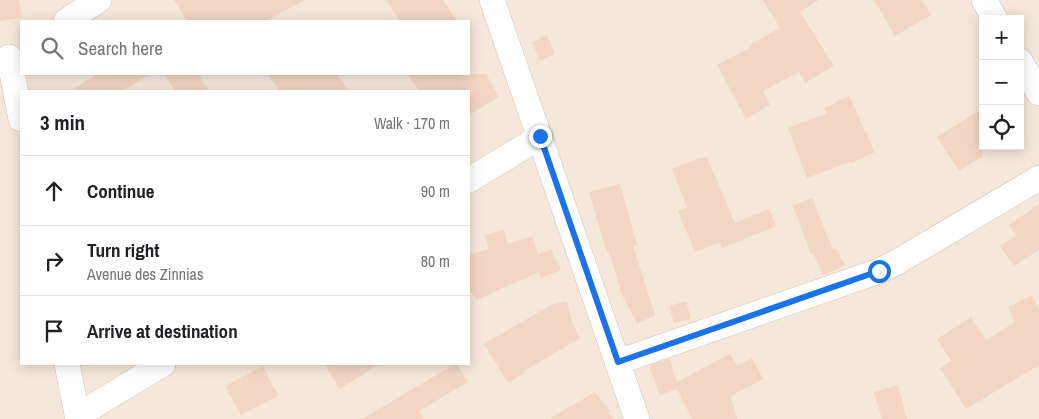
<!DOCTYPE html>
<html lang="en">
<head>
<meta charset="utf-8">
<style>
	:root { --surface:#fff; --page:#f6f6f6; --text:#202124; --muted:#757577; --line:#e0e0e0 }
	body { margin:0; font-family:"Archivo Narrow",sans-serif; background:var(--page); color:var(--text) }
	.controls { position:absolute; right:15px; top:15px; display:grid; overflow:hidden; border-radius:0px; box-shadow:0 2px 12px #0003 }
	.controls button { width:45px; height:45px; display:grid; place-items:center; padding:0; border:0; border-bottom:1px solid var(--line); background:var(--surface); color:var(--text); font:25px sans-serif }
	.stop { position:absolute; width:15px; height:15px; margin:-11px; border:4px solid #1a73e8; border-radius:50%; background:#fff }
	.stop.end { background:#1a73e8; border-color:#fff; box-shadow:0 1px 5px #0008 }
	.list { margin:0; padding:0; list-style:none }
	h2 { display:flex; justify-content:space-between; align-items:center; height:65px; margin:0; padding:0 20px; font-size:21px }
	h2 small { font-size:16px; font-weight:400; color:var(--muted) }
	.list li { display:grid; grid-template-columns:32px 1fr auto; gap:15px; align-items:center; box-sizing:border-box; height:70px; padding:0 20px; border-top:1px solid var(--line) }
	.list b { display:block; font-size:19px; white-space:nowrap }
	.list p { margin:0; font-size:16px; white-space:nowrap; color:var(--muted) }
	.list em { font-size:16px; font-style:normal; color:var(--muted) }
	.icon { flex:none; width:28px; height:28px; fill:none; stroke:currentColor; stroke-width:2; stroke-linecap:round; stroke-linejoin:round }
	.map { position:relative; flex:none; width:1039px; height:419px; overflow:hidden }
	.search { position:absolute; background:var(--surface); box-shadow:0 2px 12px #0003; left:20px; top:20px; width:450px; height:55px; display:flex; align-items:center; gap:12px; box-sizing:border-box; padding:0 18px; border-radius:0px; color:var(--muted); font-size:19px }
	.panel { position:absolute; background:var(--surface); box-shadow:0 2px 12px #0003; left:20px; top:90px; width:450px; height:275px; border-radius:0px }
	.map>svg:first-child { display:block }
	.residential { fill:#f5e8da; fill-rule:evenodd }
	.building { fill:#f3d5c3 }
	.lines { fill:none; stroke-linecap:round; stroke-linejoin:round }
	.minor-casing { stroke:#d1beb0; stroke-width:26 }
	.minor { stroke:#fff; stroke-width:25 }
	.route { stroke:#1a73e8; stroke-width:6 }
</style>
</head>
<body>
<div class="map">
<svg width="1039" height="419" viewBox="0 0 1039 419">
	<rect width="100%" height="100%" fill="#fdf6ec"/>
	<path class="residential" d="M0 0H1039V419H0ZM983 19H1020V146H983ZM21 21H469V74H21ZM21 91H469V364H21Z"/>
	<path class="building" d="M0 0H19L22 18 0 21Z
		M174 0H305L266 21H187Z
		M386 0H443L457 21H400Z
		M763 0H819L800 12 834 66 805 83 799 72 763 91 770 105 746 119 717 65 751 47 749 45 780 28Z
		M874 0H922L931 15 895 36Z
		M547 35 555 54 540 61 532 42Z
		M97 74H151L122 91H70Z
		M164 74H198L209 91H175Z
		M267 74H337L349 91H280Z
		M407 74H486L499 97 469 115V91H419Z
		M849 96 875 152 850 164V162L807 178 788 128 827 113 824 108Z
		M983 108V156L959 171 937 137Z
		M703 157H707L735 223 769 209 776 226 722 248 720 242 695 252 678 211 687 207 672 169Z
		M620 184 637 245 633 246 655 315 637 324 622 295 609 252 607 253 589 192Z
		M812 198 833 250 836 248 845 266 823 275 813 253 811 254 793 206Z
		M1039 204V250L1014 266 1000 246 1016 236 1009 225Z
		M504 230 508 244 532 236 538 255 551 249 561 270 541 278 539 272 477 300 469 290V255L488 249 485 235Z
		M1032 295 1039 310V365L966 409 940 368 951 361 937 339 971 317 986 340 1015 322 1008 307Z
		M567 301 572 322 580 338 524 371 525 373 508 383 484 344 551 305Z
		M686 301 691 319 674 323 669 306Z
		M730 354 737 366 752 358 763 379 731 396 737 419H692L677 389 660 395 649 366 669 359 677 382Z
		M324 364H379L340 389Z
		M455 364H457L468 382 419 411 424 419H362Z
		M263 366 278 396 241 415 225 386Z
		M898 385 907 419H882L874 392Z
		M595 392 610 411 608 412 614 419H549Z"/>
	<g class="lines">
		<defs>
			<path id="minor" d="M492 0 637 419
				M984 0 995 19
				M66 21 99 0
				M9 57 21 119
				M1020 61 1039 93
				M469 180 540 137
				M618 362 879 271 897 262 1039 178
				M67 364 78 419
				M77 416 163 364"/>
		</defs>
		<use href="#minor" class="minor-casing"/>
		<use href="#minor" class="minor"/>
	</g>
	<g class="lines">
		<path class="route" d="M540 136 618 362 879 271"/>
	</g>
</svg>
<div class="controls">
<button>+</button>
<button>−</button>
<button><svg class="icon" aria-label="locate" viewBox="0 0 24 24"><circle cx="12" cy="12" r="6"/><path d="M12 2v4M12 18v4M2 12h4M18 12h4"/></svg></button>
</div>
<div class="stop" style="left:879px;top:271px"></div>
<div class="stop end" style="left:540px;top:136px"></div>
<div class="search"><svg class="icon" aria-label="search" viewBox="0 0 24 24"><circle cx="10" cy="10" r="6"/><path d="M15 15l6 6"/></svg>Search here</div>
<section class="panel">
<h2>3 min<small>Walk · 170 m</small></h2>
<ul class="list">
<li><svg class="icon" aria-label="ahead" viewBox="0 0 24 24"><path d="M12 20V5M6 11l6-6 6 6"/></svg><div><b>Continue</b></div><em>90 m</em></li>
<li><svg class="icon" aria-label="right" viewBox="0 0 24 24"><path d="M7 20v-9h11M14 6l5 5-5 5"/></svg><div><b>Turn right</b><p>Avenue des Zinnias</p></div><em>80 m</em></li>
<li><svg class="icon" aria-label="arrive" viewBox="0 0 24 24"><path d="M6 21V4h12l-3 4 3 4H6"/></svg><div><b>Arrive at destination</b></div></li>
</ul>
</section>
</div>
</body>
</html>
